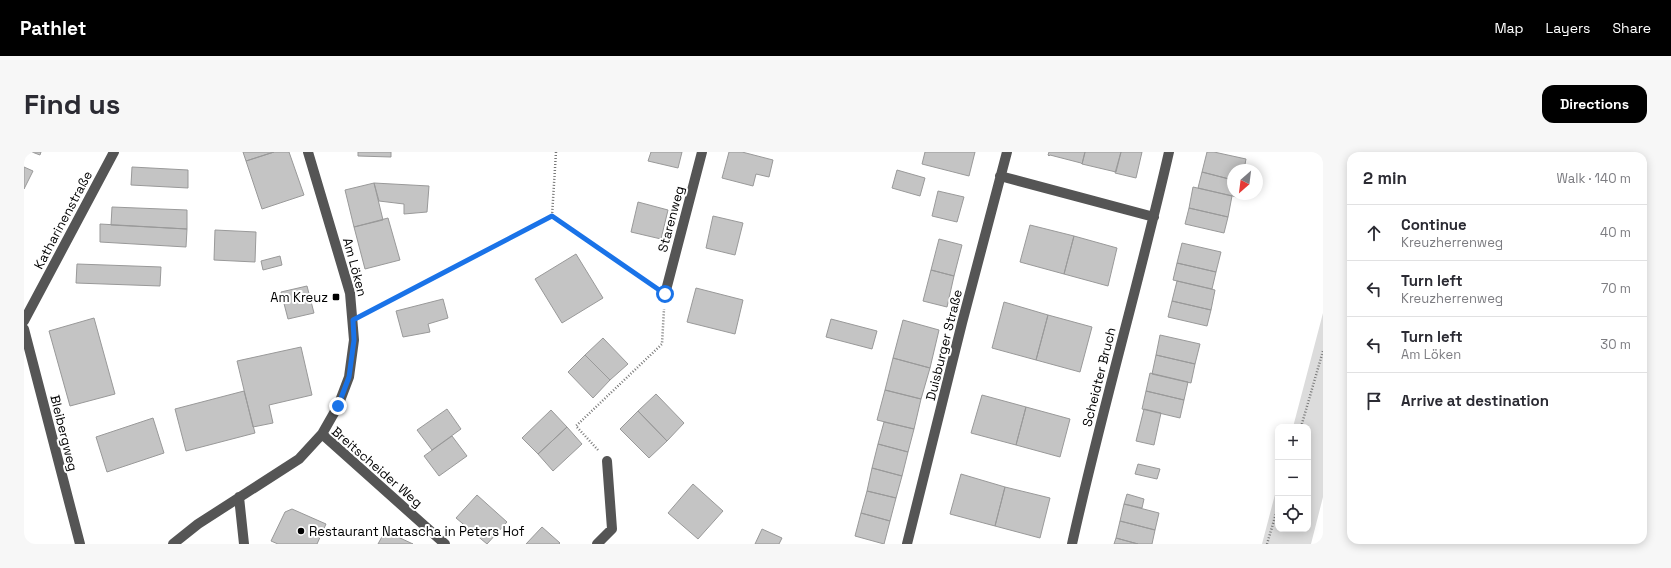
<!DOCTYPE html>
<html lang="en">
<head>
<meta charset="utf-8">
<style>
	:root { --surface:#fff; --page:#f7f7f7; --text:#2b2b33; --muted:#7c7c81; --line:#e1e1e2; --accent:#000 }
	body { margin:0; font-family:"Space Grotesk",sans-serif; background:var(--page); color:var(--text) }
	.controls { position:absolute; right:12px; bottom:12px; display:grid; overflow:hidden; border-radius:8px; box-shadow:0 2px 10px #0003 }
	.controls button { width:36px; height:36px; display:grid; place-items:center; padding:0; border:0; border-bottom:1px solid var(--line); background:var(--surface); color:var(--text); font:20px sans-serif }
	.compass { position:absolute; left:1203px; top:12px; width:36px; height:36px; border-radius:50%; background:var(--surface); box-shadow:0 2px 10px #0003; rotate:208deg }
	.stop { position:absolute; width:12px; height:12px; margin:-9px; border:3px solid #1a73e8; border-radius:50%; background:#fff }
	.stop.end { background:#1a73e8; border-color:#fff; box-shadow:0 1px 4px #0008 }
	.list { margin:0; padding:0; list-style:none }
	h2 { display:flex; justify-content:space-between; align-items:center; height:52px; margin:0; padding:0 16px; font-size:17px }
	h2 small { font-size:13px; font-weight:400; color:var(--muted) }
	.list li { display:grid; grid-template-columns:26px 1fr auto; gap:12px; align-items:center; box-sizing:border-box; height:56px; padding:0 16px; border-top:1px solid var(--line) }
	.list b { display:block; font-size:15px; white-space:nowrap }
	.list p { margin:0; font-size:13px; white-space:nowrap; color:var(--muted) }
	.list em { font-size:13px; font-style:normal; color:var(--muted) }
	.icon { flex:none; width:22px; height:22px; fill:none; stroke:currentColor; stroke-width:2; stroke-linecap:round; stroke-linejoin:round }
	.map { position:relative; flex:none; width:1299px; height:392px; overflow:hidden; border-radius:12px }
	header { display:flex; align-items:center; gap:24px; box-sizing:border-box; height:56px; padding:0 20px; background:var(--accent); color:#fff }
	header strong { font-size:19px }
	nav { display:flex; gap:22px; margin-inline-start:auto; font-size:14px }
	.intro { display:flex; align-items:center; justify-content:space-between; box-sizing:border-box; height:96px; padding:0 24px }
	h1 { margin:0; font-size:28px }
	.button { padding:10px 18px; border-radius:12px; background:var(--accent); color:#fff; font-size:14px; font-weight:700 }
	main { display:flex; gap:24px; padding:0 24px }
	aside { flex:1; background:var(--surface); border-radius:12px; box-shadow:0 2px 10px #0003 }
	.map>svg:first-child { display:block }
	.green { fill:#dcdcdc }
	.building { fill:#c4c4c4; stroke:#999 }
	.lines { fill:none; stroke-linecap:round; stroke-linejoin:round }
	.path { stroke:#777; stroke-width:2.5; stroke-dasharray:1 2; stroke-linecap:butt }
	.minor { stroke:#555; stroke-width:10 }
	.route { stroke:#1a73e8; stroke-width:5 }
	.poi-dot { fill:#000; stroke:#fff; stroke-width:1.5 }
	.labels { text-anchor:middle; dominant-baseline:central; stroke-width:4; stroke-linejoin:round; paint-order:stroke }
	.street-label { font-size:13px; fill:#000; stroke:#fff }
	.poi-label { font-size:13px; fill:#000; stroke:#fff; text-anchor:end }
</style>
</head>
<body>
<header>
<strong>Pathlet</strong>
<nav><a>Map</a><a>Layers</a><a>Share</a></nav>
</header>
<div class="intro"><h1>Find us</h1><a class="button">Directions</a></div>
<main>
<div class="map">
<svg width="1299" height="392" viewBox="0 0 1299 392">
	<rect width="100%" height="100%" fill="#fff"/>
	<path class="green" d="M1299 161V345L1287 392H1238L1254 331V377H1284V275H1269Z"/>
	<path class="building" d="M8 0H17L16 3Z
		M219 0H250L222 9Z
		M250 0H265L280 43 238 57 222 9Z
		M334 0H367V5L334 4Z
		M627 0H658L654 16 624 9Z
		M705 0H718L749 8 745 25 732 22 729 34 698 26Z
		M901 0H951L945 24 898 12Z
		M1025 0H1061L1058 12 1057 11 1026 3 1025 4 1024 3Z
		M1061 0H1097L1092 20 1058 12Z
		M1097 0H1118L1112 26 1091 21Z
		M1183 0H1190L1222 7 1220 18H1209V28L1178 20Z
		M0 15 9 19 0 37Z
		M108 15 164 18V36L107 33Z
		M873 18 901 26 896 44 868 36Z
		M1178 20 1209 28V42H1214L1213 45 1174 36Z
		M350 31 405 34 403 60 380 62V52L355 49Z
		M350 31 359 68 330 75 321 38Z
		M1169 35 1208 44 1204 65 1165 56Z
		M914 39 940 45 933 70 908 64Z
		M614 50 644 58 637 87 607 80Z
		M88 55 163 58V77L87 73Z
		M1165 56 1204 65 1200 81 1161 72Z
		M689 64 719 71 711 103 682 96Z
		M364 66 376 108 341 117 330 75Z
		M76 72 163 77 162 95 76 90Z
		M1006 73 1050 84 1040 122 996 110Z
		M191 78 232 80 231 110 190 108Z
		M1050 84 1093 96 1084 134 1040 122Z
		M915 87 938 93 930 124 907 118Z
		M1158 91 1197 100 1192 120 1153 111Z
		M552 102 579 146 538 171 511 127Z
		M256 104 258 113 239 118 237 109Z
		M1153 111 1192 120 1188 137 1149 128Z
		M53 112 137 115 136 134 52 131Z
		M907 118 930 124 923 155 899 149Z
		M1153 129 1191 138 1187 158 1148 149Z
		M283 134 290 161 264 167 257 140Z
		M672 136 719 148 711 182 663 170Z
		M419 147 424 166 404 172 406 180 379 185 372 159Z
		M1148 149 1187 158 1183 174 1144 165Z
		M980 150 1024 163 1012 208 968 196Z
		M1024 163 1068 175 1056 220 1012 208Z
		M70 166 91 242 46 254 25 179Z
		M807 167 853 179 848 197 802 185Z
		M879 168 915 178 906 216 869 206Z
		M1136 183 1176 192 1171 212 1132 203Z
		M579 186 604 212 586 228 561 203Z
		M277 195 288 243 245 253 249 271 229 275 213 209Z
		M561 203 586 228 569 246 544 220Z
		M1132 203 1171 212 1167 231 1128 222Z
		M869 206 906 216 897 247 861 238Z
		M1126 221 1164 230 1160 248 1122 239Z
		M861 238 897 247 890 277 853 268Z
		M220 239 231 281 162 299 151 257Z
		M1122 239 1160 248 1156 266 1118 257Z
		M632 242 660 271 643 289 614 259Z
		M958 243 1002 255 992 293 947 281Z
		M1002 255 1046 267 1036 305 992 293Z
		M423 257 437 277 408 298 393 278Z
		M1120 257 1137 261 1130 293 1112 289Z
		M527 258 543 275 514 302 498 286Z
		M614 259 643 289 625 306 596 277Z
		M129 266 140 301 83 320 72 285Z
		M860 270 890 277 884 300 854 292Z
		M543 275 558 292 529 319 514 302Z
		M428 284 443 304 415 324 400 304Z
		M854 292 884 300 878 324 848 316Z
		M1114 312 1136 317 1133 327 1111 322Z
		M848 316 878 324 872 346 843 339Z
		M937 322 981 335 971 374 926 362Z
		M669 332 699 359 674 387 644 361Z
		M981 335 1026 346 1016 386 971 374Z
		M843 339 872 346 866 369 837 361Z
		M1103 342 1120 347 1118 356 1100 352Z
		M453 343 483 370 463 392 432 366Z
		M1100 352 1135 361 1131 378 1096 369Z
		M268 357 302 372 293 392H254L247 389 261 360Z
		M837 361 866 369 860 392 831 384Z
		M1096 369 1131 378 1128 392H1114L1092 386Z
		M518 375 536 391 535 392H502Z
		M738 377 758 386 755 392H731Z
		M361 379 389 392H354Z
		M1092 386 1114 392H1090Z"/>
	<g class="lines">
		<path class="path" d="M532 0 528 64 628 133
			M342 161 528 64
			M1277 275 1299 199
			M574 298 552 274 638 192 640 157
			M1243 392 1254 355"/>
		<path class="minor" d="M976 24 1130 65
			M641 142 678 0
			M0 169 90 0
			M0 177 56 392
			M298 282 421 392
			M215 345 220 392
			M149 392 174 372 275 307 298 282 314 254 325 225 330 188 326 141 284 0
			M573 392 588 377 583 309
			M883 392 938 171 983 0
			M1048 392C1077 261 1115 131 1145 0"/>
	</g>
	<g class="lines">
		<path class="route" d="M314 254 325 225 330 188 329 168 528 64 641 142"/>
	</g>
	<g class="poi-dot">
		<rect x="308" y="141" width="8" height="8" rx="2"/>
		<circle cx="277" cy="379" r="4"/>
	</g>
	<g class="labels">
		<g class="street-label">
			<text transform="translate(647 67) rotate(-75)">Starenweg</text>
			<text transform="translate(39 68) rotate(-62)">Katharinenstraße</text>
			<text transform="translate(331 115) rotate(75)">Am Löken</text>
			<text transform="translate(920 193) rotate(-76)">Duisburger Straße</text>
			<text transform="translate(1075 225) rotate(-76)">Scheidter Bruch</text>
			<text transform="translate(40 281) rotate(76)">Bleibergweg</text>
			<text transform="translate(353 315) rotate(41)">Breitscheider Weg</text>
		</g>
		<g class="poi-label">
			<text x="304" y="145">Am Kreuz</text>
			<text x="285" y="379" text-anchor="start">Restaurant Natascha in Peters Hof</text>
		</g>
	</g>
</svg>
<div class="controls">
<button>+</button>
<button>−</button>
<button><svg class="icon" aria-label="locate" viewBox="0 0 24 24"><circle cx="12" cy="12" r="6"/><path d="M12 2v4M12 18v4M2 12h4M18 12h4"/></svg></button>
</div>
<svg class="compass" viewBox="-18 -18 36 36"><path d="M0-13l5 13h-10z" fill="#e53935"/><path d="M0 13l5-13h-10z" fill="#7c7c81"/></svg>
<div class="stop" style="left:641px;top:142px"></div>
<div class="stop end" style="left:314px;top:254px"></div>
</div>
<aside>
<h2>2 min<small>Walk · 140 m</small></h2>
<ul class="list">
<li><svg class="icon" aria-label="ahead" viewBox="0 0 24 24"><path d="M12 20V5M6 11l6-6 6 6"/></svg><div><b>Continue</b><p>Kreuzherrenweg</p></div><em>40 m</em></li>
<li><svg class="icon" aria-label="left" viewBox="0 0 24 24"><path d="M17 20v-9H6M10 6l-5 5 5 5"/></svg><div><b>Turn left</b><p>Kreuzherrenweg</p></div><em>70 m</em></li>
<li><svg class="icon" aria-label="left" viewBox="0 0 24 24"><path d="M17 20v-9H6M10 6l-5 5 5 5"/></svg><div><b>Turn left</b><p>Am Löken</p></div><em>30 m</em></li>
<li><svg class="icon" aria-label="arrive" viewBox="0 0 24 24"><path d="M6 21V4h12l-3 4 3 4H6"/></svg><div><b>Arrive at destination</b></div></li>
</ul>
</aside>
</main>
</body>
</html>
